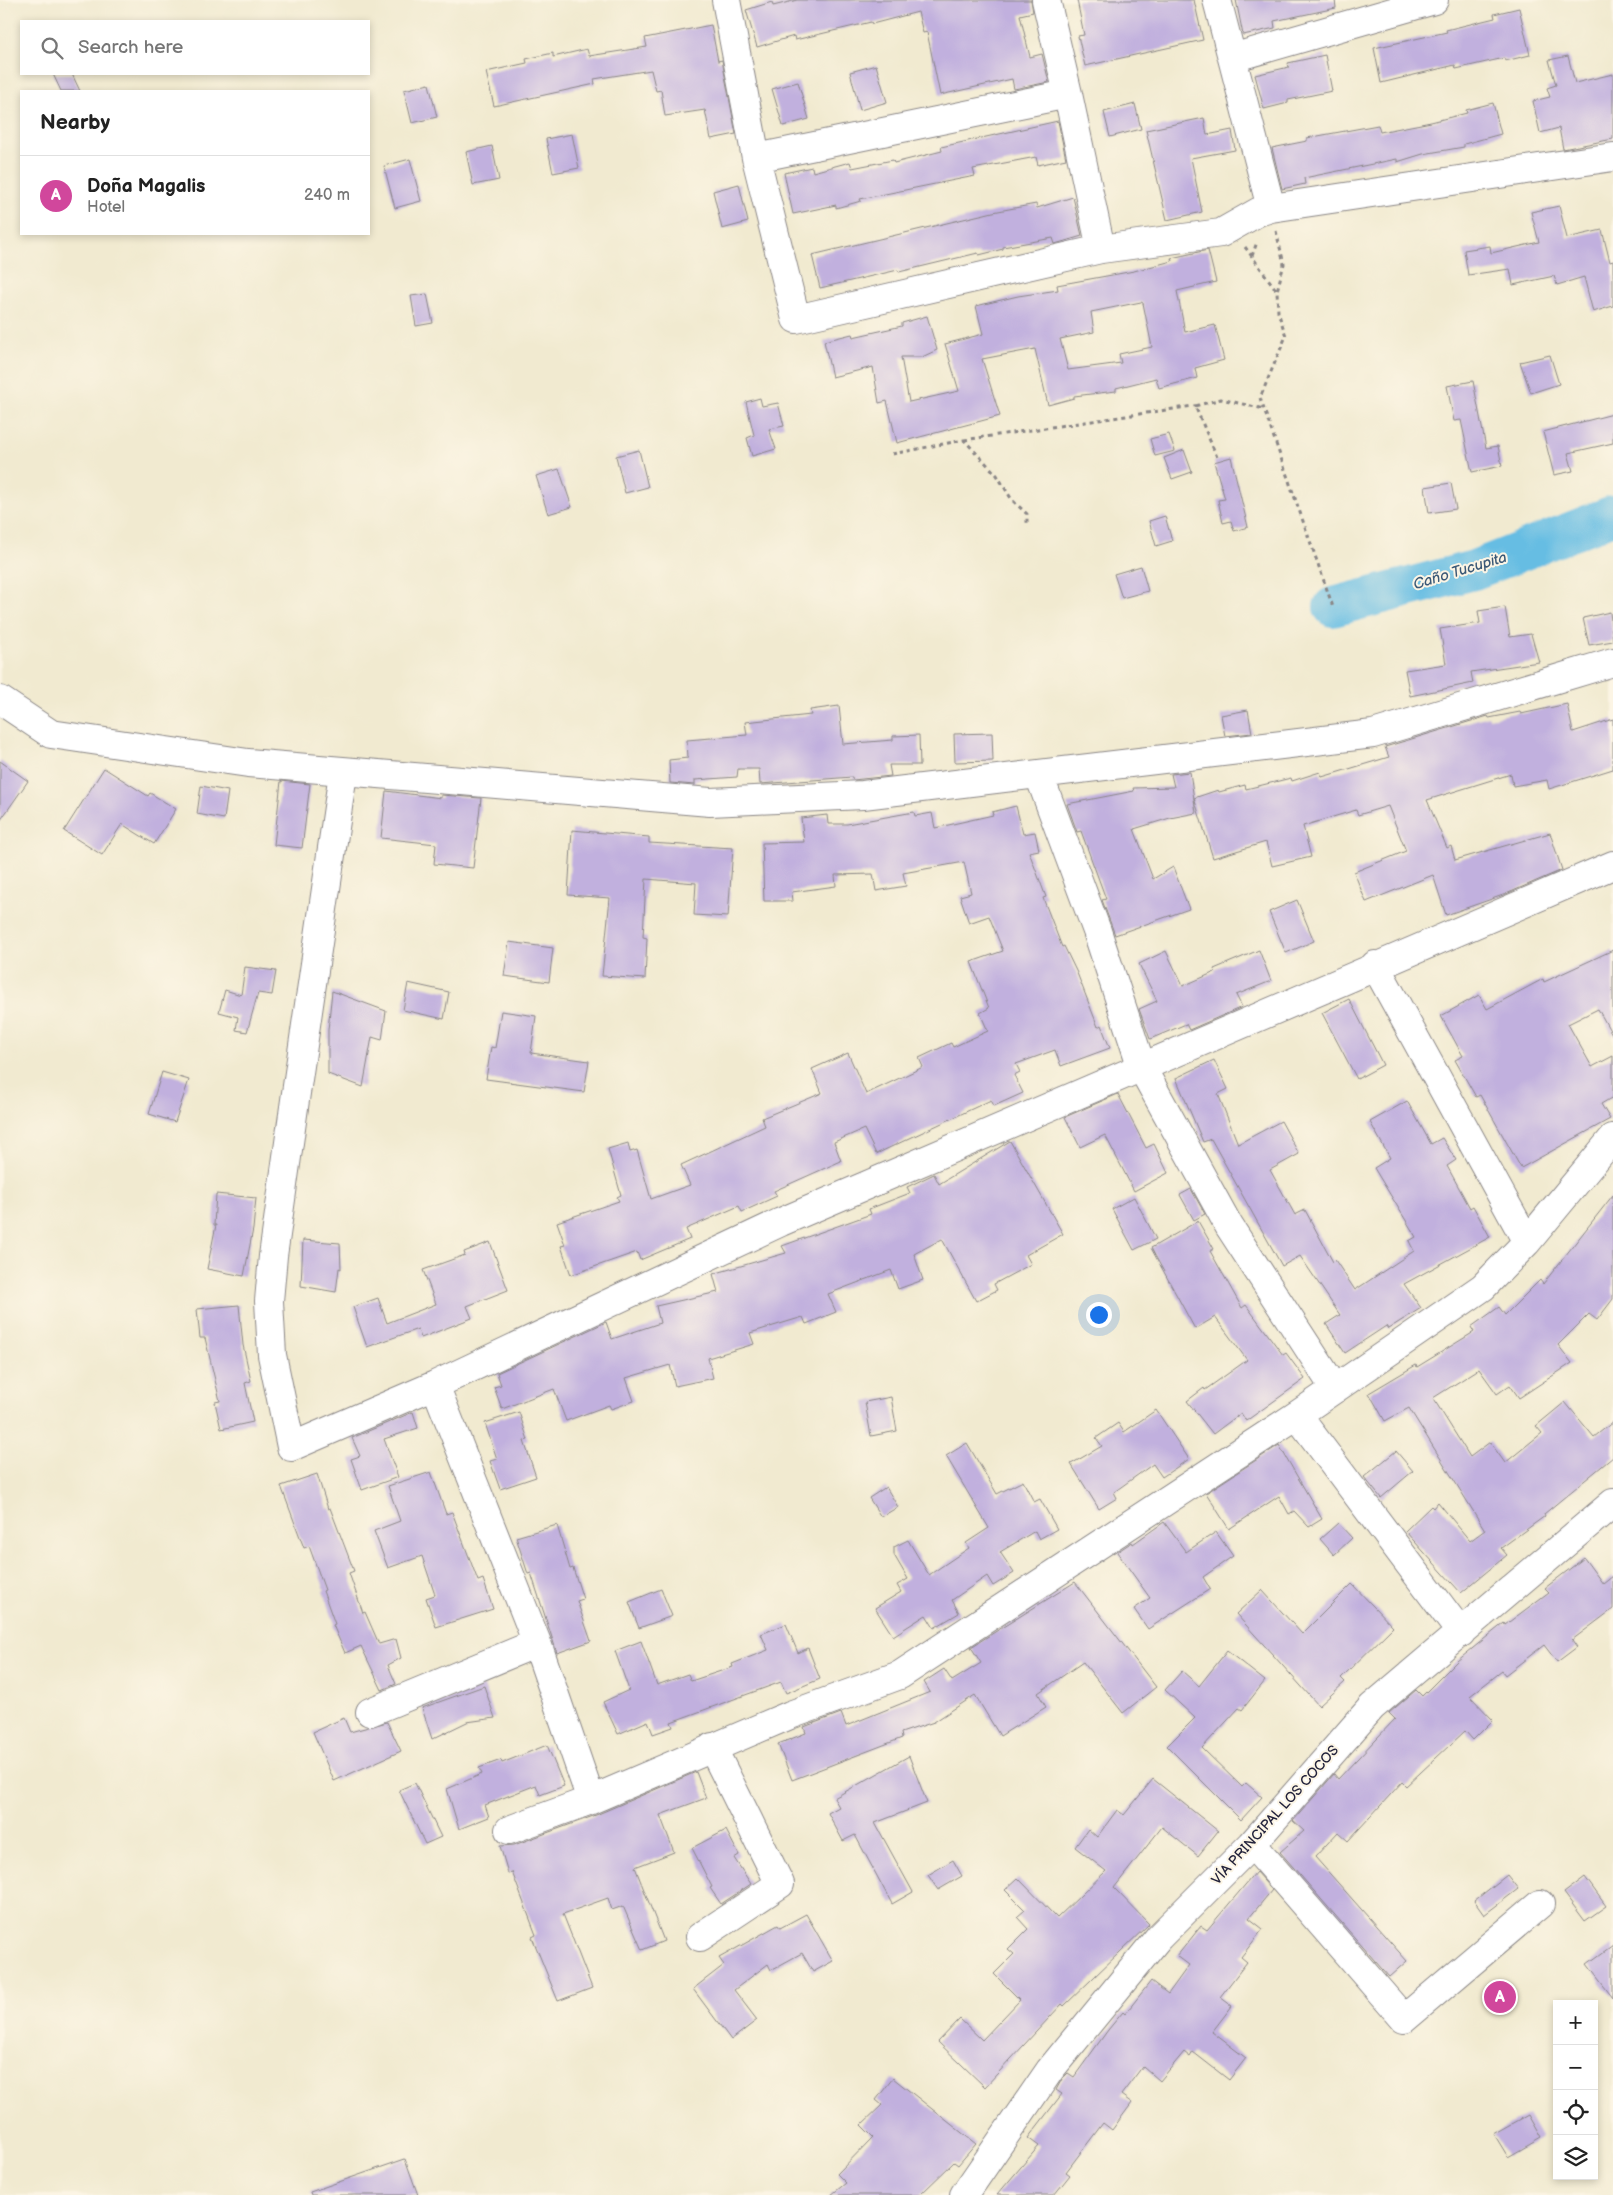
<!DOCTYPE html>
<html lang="en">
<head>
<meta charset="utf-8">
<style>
	:root { --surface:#fff; --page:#f6f6f6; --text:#222; --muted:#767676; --line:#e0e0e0; --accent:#ea580c }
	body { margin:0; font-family:"Balsamiq Sans",sans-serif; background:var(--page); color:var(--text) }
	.controls { position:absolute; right:15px; bottom:15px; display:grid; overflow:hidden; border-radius:0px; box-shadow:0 2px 8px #0003 }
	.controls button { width:45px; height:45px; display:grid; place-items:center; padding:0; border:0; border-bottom:1px solid var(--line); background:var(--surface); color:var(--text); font:25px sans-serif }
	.you { position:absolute; left:1098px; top:1314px; width:18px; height:18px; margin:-12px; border:4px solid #fff; border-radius:50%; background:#1a73e8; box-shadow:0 0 0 8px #1a73e833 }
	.badge { display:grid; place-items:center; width:32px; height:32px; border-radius:50%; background:var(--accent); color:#fff; font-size:16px; font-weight:700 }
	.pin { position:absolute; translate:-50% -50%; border:2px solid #fff; box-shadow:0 1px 5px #0006 }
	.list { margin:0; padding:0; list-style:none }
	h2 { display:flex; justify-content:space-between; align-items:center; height:65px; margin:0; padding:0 20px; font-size:21px }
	h2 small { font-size:16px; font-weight:400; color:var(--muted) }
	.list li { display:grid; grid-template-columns:32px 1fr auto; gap:15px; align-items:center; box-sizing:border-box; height:80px; padding:0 20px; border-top:1px solid var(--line) }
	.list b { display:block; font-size:19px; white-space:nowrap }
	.list p { margin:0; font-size:16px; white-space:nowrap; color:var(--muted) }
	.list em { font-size:16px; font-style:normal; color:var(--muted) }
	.icon { flex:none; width:28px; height:28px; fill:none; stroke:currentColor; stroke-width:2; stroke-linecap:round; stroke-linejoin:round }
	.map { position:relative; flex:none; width:1613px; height:2195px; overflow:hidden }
	.search { position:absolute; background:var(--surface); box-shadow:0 2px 8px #0003; left:20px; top:20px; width:350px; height:55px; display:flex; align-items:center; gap:12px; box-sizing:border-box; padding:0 18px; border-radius:0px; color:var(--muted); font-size:19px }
	.panel { position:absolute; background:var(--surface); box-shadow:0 2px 8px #0003; left:20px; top:90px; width:350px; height:145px; border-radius:0px }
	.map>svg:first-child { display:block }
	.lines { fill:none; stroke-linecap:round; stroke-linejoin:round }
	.river { stroke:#66bde3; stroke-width:40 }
	.building { fill:#c1b0de; fill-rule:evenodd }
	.minor-casing { stroke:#8a8686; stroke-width:30 }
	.path { stroke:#8a8686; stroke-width:3; stroke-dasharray:4 4; stroke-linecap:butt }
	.minor { stroke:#fff; stroke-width:28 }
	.labels { text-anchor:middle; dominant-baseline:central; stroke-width:4; stroke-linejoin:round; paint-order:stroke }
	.street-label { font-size:14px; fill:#22223b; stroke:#fcf5e5 }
	.water-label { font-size:15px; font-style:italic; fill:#3a5876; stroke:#fcf5e5 }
</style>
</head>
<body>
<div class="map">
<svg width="1613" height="2195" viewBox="0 0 1613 2195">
	<rect width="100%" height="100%" fill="#fcf5e5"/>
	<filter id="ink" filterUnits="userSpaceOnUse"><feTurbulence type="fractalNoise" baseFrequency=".02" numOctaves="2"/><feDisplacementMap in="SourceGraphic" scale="10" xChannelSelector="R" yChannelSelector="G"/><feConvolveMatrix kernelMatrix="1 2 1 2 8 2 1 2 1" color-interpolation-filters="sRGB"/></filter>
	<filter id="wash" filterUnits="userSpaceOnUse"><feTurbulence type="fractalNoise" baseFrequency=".0096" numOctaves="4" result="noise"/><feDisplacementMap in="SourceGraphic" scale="20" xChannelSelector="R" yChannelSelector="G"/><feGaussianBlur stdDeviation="1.12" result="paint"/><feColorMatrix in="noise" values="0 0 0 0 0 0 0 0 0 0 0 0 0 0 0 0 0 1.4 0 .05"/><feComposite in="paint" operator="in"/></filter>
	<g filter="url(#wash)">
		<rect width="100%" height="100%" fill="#f1ead0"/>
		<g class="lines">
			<path class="river" d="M1333 607 1474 570 1613 515"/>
		</g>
		<g id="blocks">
			<path class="building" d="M797 0H1031L1033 12 1020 15 1030 57 1042 54 1049 82 1014 89 1012 79 940 95 927 32 923 33 918 12 872 24 871 22 795 40 794 36 757 47 746 10 772 2 773 6Z
				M1077 0H1194L1203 40 1085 66 1078 36 1084 35Z
				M1236 0H1335L1336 8 1274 21 1275 28 1243 35Z
				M1519 8 1530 55 1505 61 1504 58 1456 69 1455 65 1381 83 1374 48 1447 32 1446 30 1495 18 1494 14Z
				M711 25 718 61 722 60 736 134 711 139 705 110 665 116 661 90 656 91 651 70 594 79 595 84 494 106 486 72 527 63 526 59 553 53V57L587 49 589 56 647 47 645 38Z
				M1325 55 1332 91 1288 100V103L1264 109 1255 75 1289 67 1288 63Z
				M1568 56 1575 83 1613 74V139L1563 149 1559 128 1540 133 1533 101 1550 97 1547 88 1556 85 1549 60Z
				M876 65 887 102 860 110 850 72Z
				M53 74H72L80 91H61Z
				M798 82 809 119 783 126 772 89Z
				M429 84 437 117 412 123 404 90Z
				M1493 103 1501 134 1464 144V147L1423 154 1397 162V159L1304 178 1305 184 1282 189 1272 148 1307 141V138L1378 125 1380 132 1431 122 1467 113 1466 110Z
				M1135 104 1141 129 1110 137 1104 112Z
				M1204 118 1207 135 1232 130 1235 150 1191 158 1202 212 1167 220 1146 130Z
				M1058 121 1066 159 1038 165 1036 157 973 169 975 176 860 199 861 201 836 208V205L793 214 784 173 812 167 813 172 850 162 852 168 893 160 894 163 942 151 941 147Z
				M572 134 579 168 553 173 546 139Z
				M492 146 499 180 473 185 466 152Z
				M410 159 421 201 395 208 384 166Z
				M739 184 748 222 722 229 713 191Z
				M1073 197 1082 236 1055 244 1053 238 1003 247V249L979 255 978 253 899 272 898 270 820 288 812 255 993 212 1036 204 1037 208Z
				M1559 206 1567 238 1602 230 1610 262 1613 261V306L1593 312 1584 277 1557 285 1554 276 1513 285 1510 269 1468 275 1464 250 1490 246 1491 253 1539 242 1531 212Z
				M1208 250 1216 282 1177 291 1185 332 1215 325 1224 360 1195 368 1197 378 1159 388 1156 378 1116 388V391L1074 396V398L1048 405 1035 349 982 359 1000 416 897 443 887 401 879 403 873 367 832 377 824 341 852 334 853 337 902 326V323L927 316 937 350 922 357H901L909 402 959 391 945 344 983 334 976 306 1018 296 1058 290 1057 285 1134 271 1172 261 1171 258ZM1141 302 1143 303 1152 347 1119 354 1121 363 1068 370 1060 339 1094 332 1091 312Z
				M427 294 433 323 416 326 411 296Z
				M1550 355 1559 384 1531 393 1520 362Z
				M1473 381 1486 448 1498 446 1502 466 1472 472 1461 420 1454 421 1447 386Z
				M760 398 762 406 778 403 784 426 769 429 776 449 752 456 747 438 754 435 746 402Z
				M1613 414V443L1568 453 1573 471 1554 475 1543 432Z
				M1169 434 1175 451 1155 456 1150 439Z
				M639 450 648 487 625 493 616 456Z
				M1184 450 1192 472 1172 479 1164 458Z
				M1231 457 1248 527 1234 531 1231 521 1223 523 1218 500 1225 499 1214 462Z
				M559 469 572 507 548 514 536 476Z
				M1451 483 1456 509 1429 513 1425 487Z
				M1165 516 1172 541 1156 546 1149 521Z
				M1141 566 1148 591 1122 598 1114 574Z
				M1505 607 1510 637 1531 634 1539 662 1471 672 1473 683 1410 696 1405 670 1446 664 1440 629 1480 623 1478 611Z
				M1610 612 1613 641 1589 645 1583 618Z
				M1567 704 1573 732 1613 719V769L1549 789 1547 780 1513 786 1511 774 1427 800 1447 848 1451 846 1455 860 1550 833 1562 870 1506 894 1446 915 1433 875 1366 902 1354 872 1406 851 1388 806 1358 815 1356 810 1303 826 1311 857 1272 866 1266 842 1213 858 1194 798 1218 790 1219 792 1245 785 1246 789 1291 778 1292 781 1320 772 1322 777 1389 757 1385 747 1488 716 1489 718 1520 712 1521 714Z
				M839 706 843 744 893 740V736L919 735 920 765H889L891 776 862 779 853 780 852 777 760 784 759 769H738L737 777 695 780V785L670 783 669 760 688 758 687 740 747 735 745 722 811 715 810 710Z
				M1248 710 1252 733 1225 736 1221 715Z
				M992 733 993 761 955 762 954 734Z
				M0 761 28 781 0 821Z
				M104 768 148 796 150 793 176 809 154 844 122 824 102 855 64 831Z
				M1190 772 1196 813 1170 818 1134 829 1153 879 1173 867 1189 909 1115 935 1102 900 1106 899 1081 831 1077 832 1067 804 1134 791 1133 788 1174 787 1171 774Z
				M281 781 310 784 302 848 274 845Z
				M201 786 228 791 224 819 197 814Z
				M386 791 441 798V795L481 798 473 868 434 864 436 844 381 838Z
				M1016 806 1023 834 1035 832 1039 850 1029 852 1046 897 1043 898 1062 947 1064 946 1077 973 1098 1027 1101 1025 1110 1048 1061 1066 1055 1050 1016 1064 1020 1072 1014 1075 1023 1093 994 1106 991 1100 876 1154 864 1129 834 1142 841 1161 774 1191 777 1196 742 1212 739 1206 686 1229 690 1239 640 1260 637 1252 571 1275 561 1246 565 1245 557 1222 619 1201 617 1197 621 1195 608 1149 628 1143 630 1152 637 1150 651 1199 690 1185 681 1165 765 1126 762 1118 822 1093 812 1069 848 1053 866 1094 923 1067 919 1058 951 1043 953 1047 988 1031 980 1013 989 1008 971 962 1003 951 989 916 969 923 960 896 971 893 964 862 903 873 906 886 876 891 873 874 835 875 836 886 792 892 793 901H764L762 843 804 842 801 818 827 815 828 824H847L914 812 915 816 932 813 935 828 993 815 992 812Z
				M572 830 649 837V843L733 848 728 917 694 915 696 883 646 879 643 937 647 938 645 979 602 976 610 898 568 895Z
				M1297 900 1314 941 1286 953 1269 912Z
				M509 942 553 948 549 982 504 976Z
				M1259 950 1271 981 1236 995 1242 1007 1189 1030 1186 1024 1150 1039 1139 1009 1157 1001 1139 964 1166 951 1183 986 1215 972 1214 969Z
				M1613 950V1036L1598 1009 1568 1024 1592 1067 1613 1056V1097L1601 1104 1610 1119 1521 1168 1480 1095 1476 1097 1455 1060 1463 1056 1441 1016 1479 995 1487 1009 1543 979 1544 982Z
				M245 967 276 971 272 995 258 993 247 1032 236 1030 238 1017 219 1012 225 990 241 995Z
				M408 983 449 992 444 1019 403 1010Z
				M332 991 386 1011 382 1040 372 1037 363 1087 328 1074V1030Z
				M1349 999 1383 1065 1357 1079 1322 1013Z
				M501 1011 536 1016 531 1053 589 1061 584 1092 486 1079 491 1047 495 1048Z
				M1214 1060 1228 1089 1218 1094 1238 1144 1281 1121 1299 1154 1270 1170 1295 1215 1305 1210 1333 1262 1335 1260 1355 1290 1414 1251 1409 1241 1416 1237 1374 1168 1390 1158 1370 1122 1407 1101 1431 1144 1442 1138 1456 1160 1447 1166 1470 1208 1473 1206 1490 1237 1404 1284 1421 1308 1388 1329 1386 1326 1345 1353 1326 1324 1340 1315 1300 1256 1282 1266 1211 1139 1203 1142 1176 1078Z
				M162 1072 189 1080 175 1122 149 1114Z
				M1118 1094 1146 1148 1154 1144 1168 1173 1134 1191 1105 1135 1080 1147 1065 1117Z
				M1010 1141 1063 1234 1026 1255 1031 1264 994 1284 997 1290 976 1301 942 1239 914 1254 923 1280 898 1289 891 1270 828 1294 836 1312 806 1324 803 1317 750 1333 754 1344 708 1358 713 1378 675 1386 670 1365 626 1378 634 1401 611 1409 609 1405 566 1421 554 1389 502 1409 494 1387 501 1385 497 1373 606 1322 612 1339 660 1323 656 1306 718 1292 713 1274 786 1253 782 1246 871 1214 869 1209 910 1193 907 1187 934 1174 939 1184Z
				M1191 1189 1205 1214 1194 1220 1180 1195Z
				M216 1194 256 1198 253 1229 244 1276 207 1269 216 1225H214Z
				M1613 1195V1299L1597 1320 1589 1314 1558 1345 1572 1363 1519 1398 1510 1385 1497 1394 1479 1369 1433 1398 1470 1457 1490 1442 1505 1463 1542 1433 1536 1426 1565 1402 1594 1437 1613 1422V1457L1544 1514 1545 1516 1501 1548 1507 1555 1461 1593 1405 1531 1431 1506 1433 1508 1438 1502 1470 1541 1485 1530 1409 1408 1385 1421 1369 1393 1416 1365 1417 1367 1474 1332 1471 1327 1499 1307 1505 1315 1540 1280 1543 1284Z
				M1134 1197 1156 1239 1134 1250 1112 1209Z
				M1198 1221 1214 1249 1210 1251 1242 1308 1246 1305 1283 1355 1286 1353 1305 1379 1246 1421 1241 1413 1213 1434 1187 1401 1204 1388 1205 1390 1247 1360 1215 1317 1195 1329 1151 1248Z
				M303 1240 340 1243 341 1269 339 1268 336 1292 301 1286Z
				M490 1242 508 1290 467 1306 472 1318 421 1338 418 1329 367 1347 353 1307 378 1298 387 1323 436 1304 423 1270 465 1255 464 1252Z
				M239 1305 243 1345 251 1381 245 1383 253 1422 221 1429 215 1402 220 1401 205 1338H200L197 1309Z
				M891 1397 897 1431 871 1436 865 1402Z
				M1156 1410 1189 1459 1162 1477 1153 1464 1114 1492 1117 1498 1099 1509 1071 1464 1102 1446 1096 1438 1118 1423 1124 1432Z
				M413 1412 418 1428 384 1439 398 1477 362 1490 351 1459 360 1456 352 1438Z
				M519 1412 528 1440 524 1441 536 1477 500 1489 490 1461 497 1459 485 1423Z
				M967 1443 997 1494 1023 1481 1034 1502 1040 1499 1057 1529 1039 1539 1035 1531 1000 1552 1014 1573 993 1586 987 1576 952 1600 959 1613 934 1628 926 1615 893 1636 875 1608 901 1592 897 1585 908 1579 894 1555V1547L908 1540 929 1575 969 1548 966 1543 989 1528 946 1456Z
				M1279 1445 1322 1519 1309 1527 1294 1511 1289 1514 1279 1496 1229 1529 1206 1493Z
				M1396 1451 1413 1471 1381 1498 1364 1477Z
				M431 1472 446 1514 452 1512 478 1581 483 1579 493 1609 436 1627 426 1598 435 1595 422 1556 388 1568 374 1531 400 1521 388 1486Z
				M317 1474 328 1509 330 1508 354 1571 349 1573 363 1613 365 1612 379 1644 396 1639 401 1658 388 1665 396 1684 382 1690 361 1646 345 1653 333 1625 335 1624 323 1591 325 1590 309 1546 304 1548 281 1486Z
				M886 1487 898 1507 881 1517 869 1498Z
				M1164 1522 1186 1552 1216 1532 1233 1556 1203 1577 1210 1589 1148 1629 1134 1609 1150 1598 1117 1552 1132 1542 1133 1544Z
				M1338 1523 1352 1538 1334 1555 1320 1539Z
				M557 1525 570 1569 573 1568 583 1599 577 1601 591 1641 557 1653 531 1573 528 1574 516 1537Z
				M1584 1558 1603 1584 1613 1576V1609L1572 1640 1577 1647 1557 1662 1544 1645 1505 1675 1502 1671 1470 1696 1493 1720 1473 1740 1465 1731 1406 1786 1402 1782 1348 1841 1338 1832 1315 1857 1407 1961 1389 1977 1280 1852 1304 1831 1293 1821 1334 1774 1338 1779 1395 1719 1389 1713 1416 1690 1422 1696 1457 1661 1504 1623 1505 1625 1549 1592 1545 1588Z
				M1075 1582 1156 1687 1123 1713 1083 1662 1038 1693 1046 1707 1000 1736 975 1695 934 1722 901 1733 902 1738 792 1780 778 1744 806 1733 804 1727 841 1713 846 1726 930 1692 924 1682 944 1669 952 1681 981 1663 971 1647Z
				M1352 1584 1393 1627 1341 1678 1345 1682 1319 1706 1236 1614 1262 1590 1302 1634Z
				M661 1589 672 1616 639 1628 629 1602Z
				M786 1624 798 1653 808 1648 820 1679 786 1693 781 1682 671 1722 673 1727 653 1734 648 1721 618 1734 603 1702 629 1690 615 1651 641 1641 657 1685 688 1674 691 1681 733 1667 732 1664 768 1650 761 1634Z
				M1227 1651 1265 1681 1242 1710 1239 1708 1202 1748 1242 1787 1246 1783 1262 1797 1241 1820 1167 1746 1195 1718 1165 1690 1182 1671 1199 1686Z
				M484 1686 495 1718 467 1722 432 1739 422 1708Z
				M344 1718 350 1732 387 1722 401 1751 334 1781 313 1732Z
				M547 1745 564 1786 540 1795 536 1785 485 1805 489 1817 459 1829 447 1789 482 1774 479 1768 501 1760 502 1763Z
				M909 1756 927 1803 875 1823 913 1892 892 1904 855 1835 843 1841 828 1813 839 1807 834 1798Z
				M696 1772 706 1798 660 1815 674 1852 635 1867 664 1941 642 1950 623 1906 612 1910 608 1898 563 1914 592 1988 558 2001 532 1937 536 1935 512 1872 508 1873 500 1846 514 1845 596 1815Z
				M1153 1779 1218 1831 1198 1856 1162 1827 1114 1888 1149 1924 1064 2006 1062 2004 985 2087 938 2042 960 2019 982 2040 1020 2000 994 1974 1014 1954 1008 1949 1028 1929 1017 1917 1025 1910 1005 1890 1018 1878 1057 1918 1106 1871 1075 1847 1088 1829 1097 1837 1117 1810 1124 1815Z
				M415 1783 441 1837 425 1844 399 1790Z
				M726 1830 739 1855 734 1858 751 1884 721 1904 710 1888 712 1887 692 1848Z
				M953 1860 962 1876 938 1890 928 1875Z
				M1256 1872 1272 1890 1249 1918 1263 1929 1241 1957 1247 1962 1220 1997 1232 2006 1212 2032 1246 2058 1229 2080 1193 2052 1190 2057 1184 2052 1160 2081 1143 2066 1121 2095 1132 2103 1112 2130 1103 2123 1066 2172 1070 2175 1054 2195H997L1039 2146 1028 2138 1062 2094 1056 2090 1062 2079 1068 2073 1074 2077 1108 2030 1123 2012 1125 2014 1151 1981 1168 1994 1189 1965 1177 1956 1201 1926 1207 1930Z
				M1507 1875 1518 1889 1484 1915 1474 1901Z
				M1585 1877 1606 1906 1585 1921 1564 1893Z
				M806 1914 833 1961 813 1972 802 1953 771 1970 768 1964 734 1990 757 2020 731 2040 693 1989 724 1965 719 1958 778 1925 780 1928Z
				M1613 1945V1998L1587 1964Z
				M893 2078 976 2144 958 2165 954 2162 920 2195H831L846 2183 837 2174 873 2137 861 2125 882 2105 876 2100Z
				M1528 2115 1541 2138 1508 2157 1494 2134Z
				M405 2159 418 2195H311L310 2192Z"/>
		</g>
	</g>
	<g filter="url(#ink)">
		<use href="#blocks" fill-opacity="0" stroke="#8a8686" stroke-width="1"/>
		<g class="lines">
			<defs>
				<path id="minor" d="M726 0 756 158 796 319 1101 249 1221 233 1258 212 1271 208 1613 157
					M1046 0 1068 94 1101 249
					M1217 0 1271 208
					M1232 58 1434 0
					M756 158 1068 94
					M0 700 51 734 248 763 710 802 863 795 1373 734 1613 662
					M343 773 296 1093 273 1256 269 1301 272 1355 291 1447 435 1385 781 1222 1613 865
					M1039 775 1097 931 1142 1068 1229 1226 1335 1389
					M1375 965 1527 1242
					M435 1385 537 1643 591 1800
					M1297 1415 1461 1633
					M370 1712 537 1643
					M509 1830 591 1800 790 1715 900 1675 1297 1415 1483 1287 1527 1242 1613 1138
					M1252 1844 1404 2019 1540 1904
					M700 1937 780 1884 712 1747
					M964 2195 1050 2070 1159 1937 1252 1844 1372 1707 1613 1503"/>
			</defs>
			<use href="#minor" class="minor-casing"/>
			<path class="path" d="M1276 231 1284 264 1277 291
				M1245 247 1277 291 1278 312 1286 336 1260 398 1333 607
				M1252 256 1257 242
				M964 440 1200 405
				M892 454 964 440 997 475 1012 500 1027 514V523
				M1217 457 1195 406 1221 399 1264 409"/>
			<use href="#minor" class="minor"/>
		</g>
	</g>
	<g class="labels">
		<g class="street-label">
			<text transform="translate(1275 1815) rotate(-48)">VÍA PRINCIPAL LOS COCOS</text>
		</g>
		<g class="water-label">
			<text transform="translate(1460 571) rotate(-17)">Caño Tucupita</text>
		</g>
	</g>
</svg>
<div class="controls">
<button>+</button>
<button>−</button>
<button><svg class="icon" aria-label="locate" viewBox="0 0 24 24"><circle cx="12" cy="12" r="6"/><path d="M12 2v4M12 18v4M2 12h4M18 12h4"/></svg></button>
<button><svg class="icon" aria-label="layers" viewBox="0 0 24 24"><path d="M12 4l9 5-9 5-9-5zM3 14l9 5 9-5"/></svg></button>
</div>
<div class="you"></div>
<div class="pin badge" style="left:1500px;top:1997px;background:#d1479c">A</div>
<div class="search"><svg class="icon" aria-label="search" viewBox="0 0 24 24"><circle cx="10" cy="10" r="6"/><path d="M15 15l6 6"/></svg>Search here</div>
<section class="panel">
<h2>Nearby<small></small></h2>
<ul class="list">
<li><span class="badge" style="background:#d1479c">A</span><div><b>Doña Magalis</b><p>Hotel</p></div><em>240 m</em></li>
</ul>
</section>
</div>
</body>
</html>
